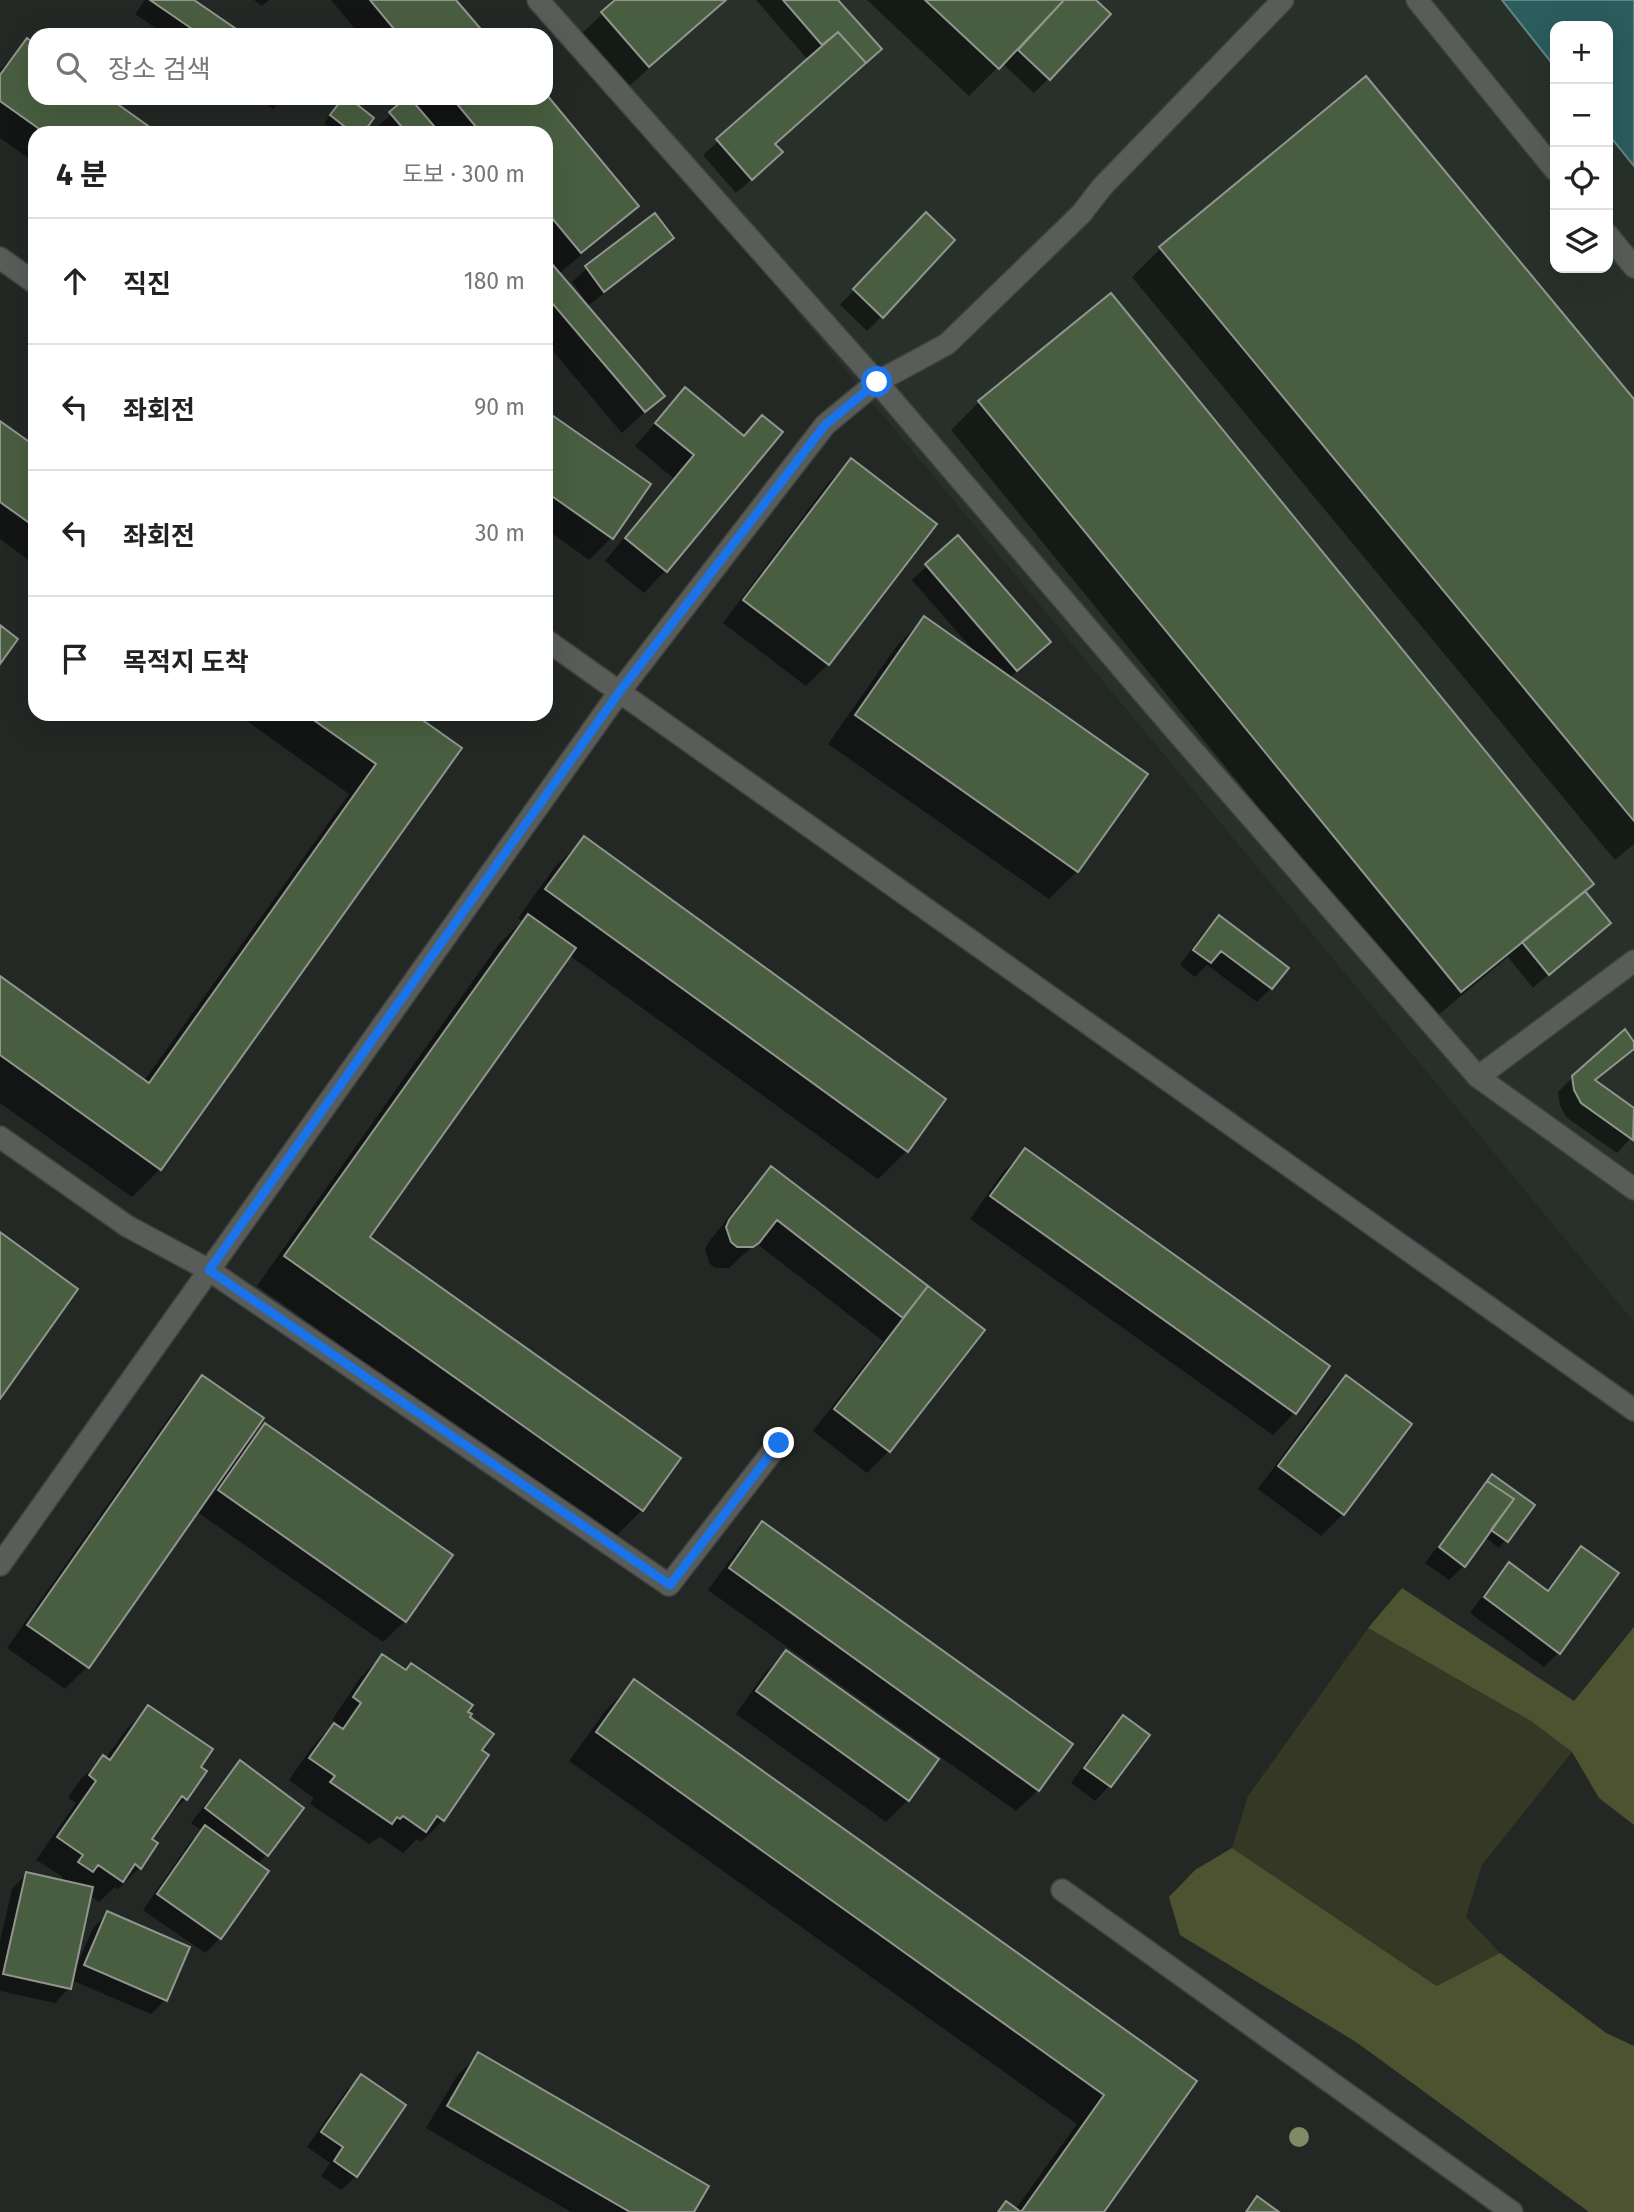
<!DOCTYPE html>
<html lang="ko">
<head>
<meta charset="utf-8">
<style>
	:root { --surface:#fff; --page:#f6f6f6; --text:#222; --muted:#767676; --line:#e0e0e0 }
	body { margin:0; font-family:"Fira Sans","Noto Sans KR",sans-serif; background:var(--page); color:var(--text) }
	.controls { position:absolute; right:21px; top:21px; display:grid; overflow:hidden; border-radius:14px; box-shadow:0 7px 28px #0002 }
	.controls button { width:63px; height:63px; display:grid; place-items:center; padding:0; border:0; border-bottom:2px solid var(--line); background:var(--surface); color:var(--text); font:35px sans-serif }
	.stop { position:absolute; width:21px; height:21px; margin:-16px; border:5px solid #1a73e8; border-radius:50%; background:#fff }
	.stop.end { background:#1a73e8; border-color:#fff; box-shadow:0 2px 7px #0008 }
	.list { margin:0; padding:0; list-style:none }
	h2 { display:flex; justify-content:space-between; align-items:center; height:91px; margin:0; padding:0 28px; font-size:30px }
	h2 small { font-size:23px; font-weight:400; color:var(--muted) }
	.list li { display:grid; grid-template-columns:46px 1fr auto; gap:21px; align-items:center; box-sizing:border-box; height:126px; padding:0 28px; border-top:2px solid var(--line) }
	.list b { display:block; font-size:26px; white-space:nowrap }
	.list em { font-size:23px; font-style:normal; color:var(--muted) }
	.icon { flex:none; width:38px; height:38px; fill:none; stroke:currentColor; stroke-width:2; stroke-linecap:round; stroke-linejoin:round }
	.map { position:relative; flex:none; width:1634px; height:2212px; overflow:hidden }
	.search { position:absolute; background:var(--surface); box-shadow:0 7px 28px #0002; left:28px; top:28px; width:525px; height:77px; display:flex; align-items:center; gap:18px; box-sizing:border-box; padding:0 24px; border-radius:21px; color:var(--muted); font-size:26px }
	.panel { position:absolute; background:var(--surface); box-shadow:0 7px 28px #0002; left:28px; top:126px; width:525px; height:595px; border-radius:21px }
	.map>svg:first-child { display:block }
	.built { fill:#27312a }
	.green { fill:#353825 }
	.forest { fill:#4d5331 }
	.water { fill:#2b5c5e; stroke:#618485; stroke-width:2 }
	.shadow { fill:#0007 }
	.building { fill:#495e40; stroke:#91948f; stroke-width:2 }
	.lines { fill:none; stroke-linecap:round; stroke-linejoin:round }
	.minor-casing { stroke:#3f4240; stroke-width:24 }
	.minor { stroke:#585d59; stroke-width:21 }
	.tree { fill:#818a66 }
	.route { stroke:#1a73e8; stroke-width:9 }
</style>
</head>
<body>
<div class="map">
<svg width="1634" height="2212" viewBox="0 0 1634 2212">
	<rect width="100%" height="100%" fill="#232825"/>
	<path class="built" d="M539 0H1502L1555 67V268H1608V134L1634 166V1322Z"/>
	<path class="green" d="M1368 1628 1531 1721 1572 1752 1482 1865 1466 1917 1500 1953 1438 1986 1232 1848 1248 1796Z"/>
	<path class="forest" d="M1402 1588 1574 1701 1634 1627V1825L1599 1798 1572 1752 1531 1721 1368 1628Z
		M1232 1848 1437 1986 1500 1953 1606 2033 1634 2046V2212H1589L1356 2042 1180 1935 1169 1897 1195 1870Z"/>
	<path class="water" d="M1502 0H1634V166L1608 134V26H1555V67Z"/>
	<path class="shadow" d="M145 0H191L242 35H166L135 14Z
		M254 0H269L262 6Z
		M331 0H454L483 35H360Z
		M617 0H726L627 88 580 35Z
		M756 0H836L879 49 773 144 766 167 736 193 703 155 808 60Z
		M867 0H1061L1062 4 1066 0H1093L1049 78 1034 93 1002 63 969 96Z
		M27 41 35 46V98H106L155 133H35V163L0 138V70Z
		M1366 78 1634 402V844L1615 860 1132 277 1160 249Z
		M546 97 637 206 615 227 558 274 662 396 622 433 546 343V133H371L409 98Z
		M257 98H284L273 109Z
		M344 98H346L360 133H337L324 123Z
		M911 229 882 316 867 331 840 305Z
		M672 238 657 252 589 305 572 282 587 268Z
		M685 390 743 437 762 417 780 432 665 571 644 593 605 561 673 478 635 446Z
		M979 402 1584 891 1609 922 1533 988 1508 957 1432 1020 951 430Z
		M546 413 649 485 611 538 589 560 546 529Z
		M0 423 35 448V565L0 539Z
		M851 461 828 664 806 686 723 623 829 482Z
		M958 538 1034 656 1009 678 1077 871 1049 899 828 744 896 647 924 618 974 651 912 580Z
		M237 714H411L160 1169 132 1197 0 1103V978L144 1081 349 794Z
		M584 839 907 1151 878 1179 569 955 368 1238 679 1459 642 1510 613 1539 257 1286 499 944 522 921 518 918 555 867Z
		M1219 918 1271 988 1257 1002 1207 965 1195 977 1180 965 1204 932Z
		M1634 1045 1620 1061 1594 1082 1634 1110V1135L1617 1153 1566 1117 1560 1105 1558 1092 1573 1077Z
		M1025 1151 1294 1413 1273 1435 970 1219 1003 1172Z
		M772 1168 982 1330 889 1451 867 1473 813 1431 883 1341 756 1243 729 1268H715L710 1264 705 1250 708 1243 750 1190Z
		M1346 1377 1410 1424 1343 1514 1321 1536 1258 1489 1324 1399Z
		M202 1378 244 1446 266 1425 405 1621 383 1642 196 1511 87 1667 65 1689 7 1648 181 1400Z
		M1481 1490 1532 1505 1499 1548 1485 1537 1464 1566 1449 1580 1425 1563Z
		M763 1523 1038 1790 1016 1811 708 1590 741 1545Z
		M1581 1548 1559 1652 1544 1667 1470 1613 1495 1579 1509 1565 1545 1592 1567 1563Z
		M786 1652 908 1800 886 1822 736 1714 764 1674Z
		M382 1656 466 1712 479 1750 443 1820 421 1842 417 1839 403 1853 380 1837 369 1844 310 1804 314 1798 289 1780 312 1747 336 1722 332 1720 360 1678Z
		M634 1682 1195 2081 1102 2212H998L1006 2203 1015 2210 1077 2124 569 1761 606 1710Z
		M148 1707 204 1771 185 1799 164 1821 150 1839 140 1867 118 1889 115 1887 99 1902 90 1896 74 1967H76L93 1928 108 1913 165 2000 151 2014 71 1980 69 1988 55 2003 0 1991V1941L12 1889 26 1874 60 1882 63 1877 36 1860 76 1803 68 1798 81 1779 103 1758 105 1759 127 1729Z
		M1123 1717 1147 1735 1109 1786 1095 1801 1071 1783 1108 1731Z
		M240 1763 267 1854 257 1864 267 1871 220 1938 205 1953 143 1910 190 1842 202 1831 191 1823 226 1777Z
		M479 2054 692 2212H571L426 2128 457 2076Z
		M361 2077 356 2176 341 2190 321 2176 330 2163 307 2147 346 2091Z"/>
	<path class="building" d="M150 0H194L245 35H201Z
		M370 0H456L486 35H399Z
		M615 0H726L649 67 601 12Z
		M783 0H838L882 49 866 63 838 32 822 45Z
		M925 0H1064L999 69Z
		M1064 0H1096L1111 14 1050 80 1018 50Z
		M838 32 866 63 775 144 783 152 752 180 716 139Z
		M27 38 35 44V98H109L158 133H45L0 101V75Z
		M1366 76 1634 399V821L1159 247Z
		M546 94 639 206 581 253 546 211V133H481L452 98H546Z
		M343 98H349L374 118 363 133H353L330 115Z
		M406 98H410L440 133H407L389 112Z
		M926 212 955 240 883 318 853 289Z
		M655 213 674 238 604 292 585 266Z
		M546 257 665 396 645 412 546 296Z
		M1111 293 1594 884 1461 992 978 401Z
		M685 387 744 436 762 415 783 432 667 572 625 538 694 455 655 423Z
		M546 411 651 484 613 539 546 492Z
		M0 421 35 446V527L0 502Z
		M851 458 937 524 829 665 743 600Z
		M958 535 1051 642 1017 671 925 564Z
		M924 616 1148 774 1078 872 855 715Z
		M0 625 18 639 0 664Z
		M305 714H414L462 748 161 1170 0 1055V976L149 1083 376 764Z
		M584 836 946 1099 908 1152 545 889Z
		M1585 891 1611 923 1549 975 1522 942Z
		M528 914 576 948 370 1237 681 1458 643 1511 284 1256Z
		M1219 915 1289 968 1272 989 1221 951 1211 963 1193 950Z
		M1625 1029 1634 1042V1049L1595 1080 1634 1108 1633 1140 1581 1103 1574 1090 1572 1076Z
		M1025 1148 1330 1366 1296 1414 990 1196Z
		M771 1166 928 1286 903 1318 777 1220 759 1243 753 1247H737L731 1242 726 1227 729 1220Z
		M0 1232 78 1289 0 1399Z
		M928 1286 985 1330 890 1452 834 1409Z
		M202 1375 264 1418 89 1668 27 1625Z
		M1346 1375 1412 1424 1344 1515 1278 1466Z
		M265 1423 453 1555 406 1622 218 1490Z
		M1492 1474 1535 1505 1508 1542 1491 1530 1514 1499 1487 1481Z
		M1487 1481 1514 1499 1465 1567 1439 1547Z
		M762 1521 1073 1744 1039 1791 729 1568Z
		M1581 1546 1619 1573 1560 1654 1484 1597 1509 1562 1548 1591Z
		M786 1650 939 1759 909 1801 756 1691Z
		M382 1654 406 1670 411 1663 473 1705 468 1712 472 1714 470 1717 494 1734 482 1750 489 1755 444 1821 437 1816 426 1832 403 1816 400 1819 397 1817 392 1824 330 1782 335 1776 309 1758 334 1723 343 1729 361 1703 353 1697Z
		M634 1679 1197 2081 1104 2212H998L1006 2201 1021 2212 1104 2095 596 1732Z
		M148 1705 213 1749 201 1767 207 1771 187 1800 182 1796 152 1839 158 1843 141 1869 135 1864 123 1882 98 1865 93 1872 78 1862 83 1855 57 1837 96 1781 89 1775 103 1755 110 1760Z
		M1123 1715 1150 1735 1111 1787 1084 1768Z
		M240 1760 304 1808 268 1856 205 1808Z
		M205 1825 269 1871 221 1939 157 1894Z
		M26 1872 93 1887 71 1989 3 1974Z
		M107 1911 190 1947 167 2001 84 1965Z
		M478 2052 709 2186 694 2212H630L447 2106Z
		M361 2074 406 2105 357 2177 334 2161 343 2147 321 2132Z
		M1257 2196 1279 2212H1246Z"/>
	<g class="lines">
		<defs>
			<path id="minor" d="M1283 0 1102 187 1081 214 947 344 877 382 1175 730 1478 1077 1634 1189
				M1417 0 1555 170
				M1608 235 1634 267
				M0 258 35 283
				M546 640 1634 1410
				M1478 1077 1634 961
				M0 1137 127 1226 209 1270 669 1585 779 1443
				M0 1565 620 691 825 425 877 382 538 0
				M1062 1890 1512 2212"/>
		</defs>
		<use href="#minor" class="minor-casing"/>
		<use href="#minor" class="minor"/>
	</g>
	<circle class="tree" cx="1299" cy="2137" r="10"/>
	<g class="lines">
		<path class="route" d="M779 1443 670 1585 209 1270 620 691 825 425 877 382"/>
	</g>
</svg>
<div class="controls">
<button>+</button>
<button>−</button>
<button><svg class="icon" aria-label="locate" viewBox="0 0 24 24"><circle cx="12" cy="12" r="6"/><path d="M12 2v4M12 18v4M2 12h4M18 12h4"/></svg></button>
<button><svg class="icon" aria-label="layers" viewBox="0 0 24 24"><path d="M12 4l9 5-9 5-9-5zM3 14l9 5 9-5"/></svg></button>
</div>
<div class="stop" style="left:877px;top:382px"></div>
<div class="stop end" style="left:779px;top:1443px"></div>
<div class="search"><svg class="icon" aria-label="search" viewBox="0 0 24 24"><circle cx="10" cy="10" r="6"/><path d="M15 15l6 6"/></svg>장소 검색</div>
<section class="panel">
<h2>4 분<small>도보 · 300 m</small></h2>
<ul class="list">
<li><svg class="icon" aria-label="ahead" viewBox="0 0 24 24"><path d="M12 20V5M6 11l6-6 6 6"/></svg><div><b>직진</b></div><em>180 m</em></li>
<li><svg class="icon" aria-label="left" viewBox="0 0 24 24"><path d="M17 20v-9H6M10 6l-5 5 5 5"/></svg><div><b>좌회전</b></div><em>90 m</em></li>
<li><svg class="icon" aria-label="left" viewBox="0 0 24 24"><path d="M17 20v-9H6M10 6l-5 5 5 5"/></svg><div><b>좌회전</b></div><em>30 m</em></li>
<li><svg class="icon" aria-label="arrive" viewBox="0 0 24 24"><path d="M6 21V4h12l-3 4 3 4H6"/></svg><div><b>목적지 도착</b></div></li>
</ul>
</section>
</div>
</body>
</html>
